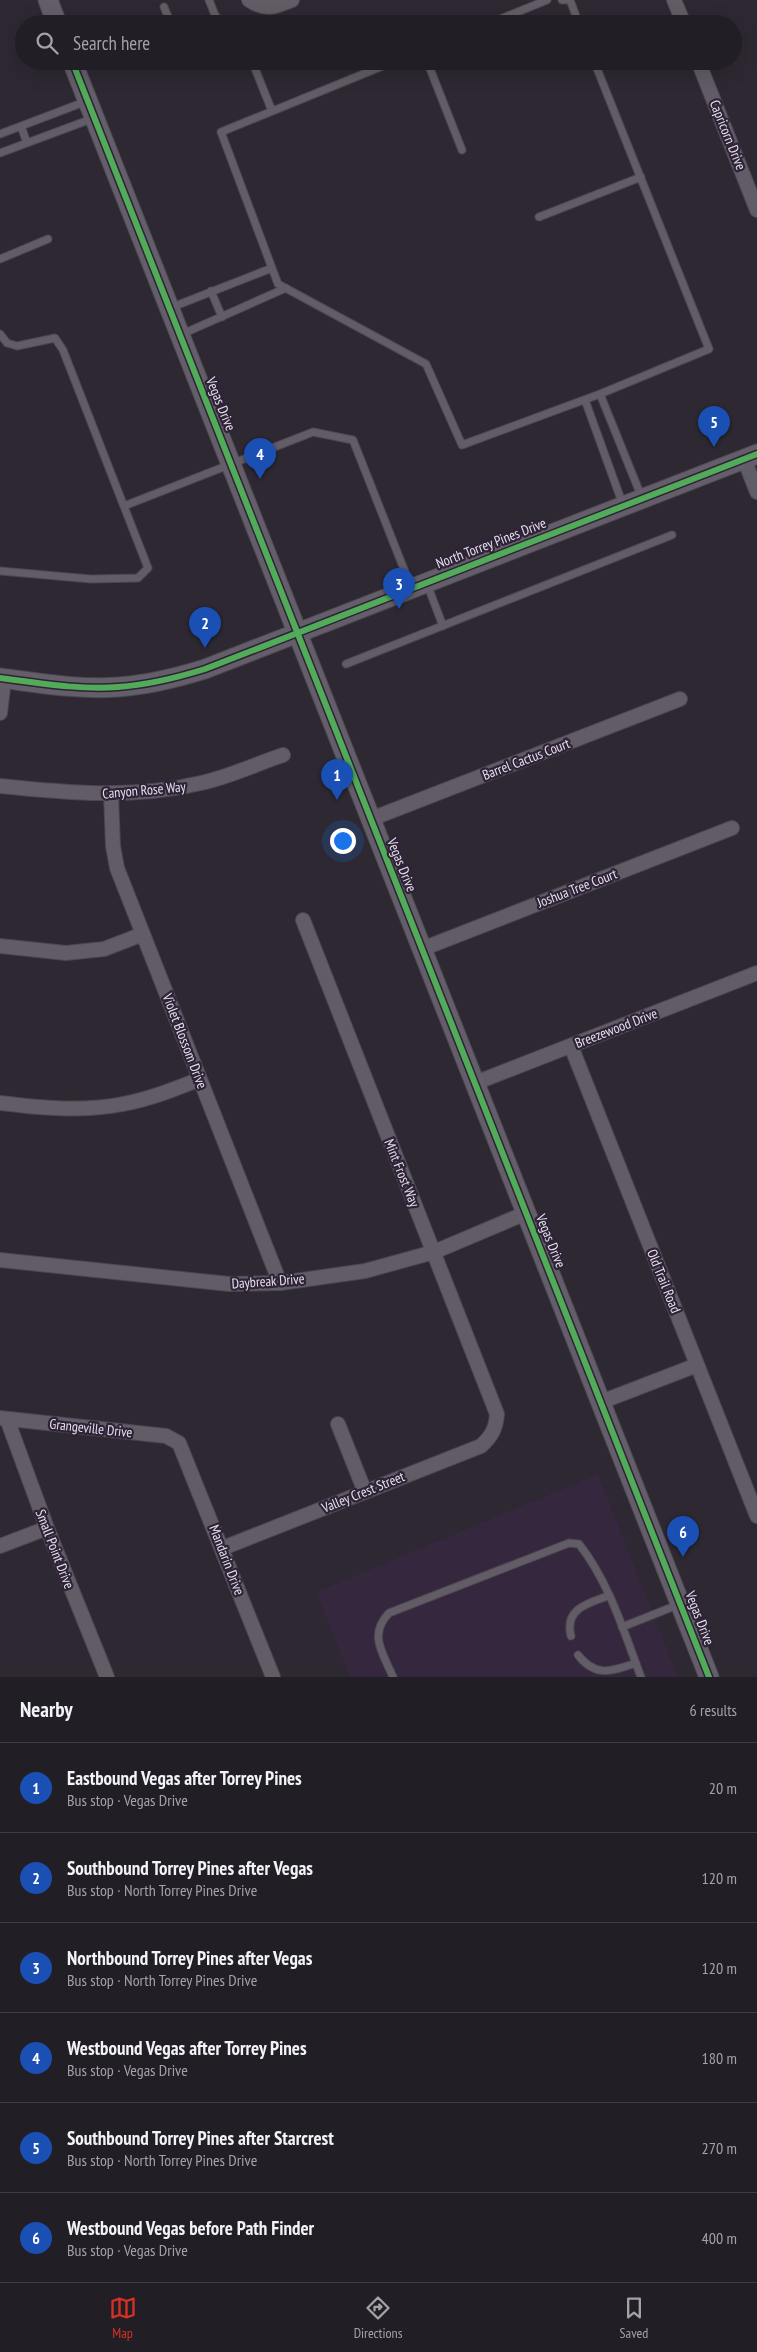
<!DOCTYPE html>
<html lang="en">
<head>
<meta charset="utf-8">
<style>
	:root { --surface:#221e26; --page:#2e2b32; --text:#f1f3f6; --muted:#a2a2a7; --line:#3f3c43; --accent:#d93025 }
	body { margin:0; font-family:"PT Sans Narrow",sans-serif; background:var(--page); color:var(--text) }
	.you { position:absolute; left:342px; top:840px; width:18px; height:18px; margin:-12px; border:4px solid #fff; border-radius:50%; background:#1a73e8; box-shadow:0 0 0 8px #1a73e833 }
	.badge { display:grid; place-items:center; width:32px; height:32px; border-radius:50%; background:var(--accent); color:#fff; font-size:16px; font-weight:700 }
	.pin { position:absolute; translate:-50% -41px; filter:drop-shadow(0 1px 2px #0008) }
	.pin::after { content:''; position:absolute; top:26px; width:18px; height:15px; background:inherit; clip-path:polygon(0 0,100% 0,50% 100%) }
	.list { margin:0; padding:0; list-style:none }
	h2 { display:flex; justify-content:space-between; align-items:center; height:65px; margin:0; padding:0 20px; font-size:21px }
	h2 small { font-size:16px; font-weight:400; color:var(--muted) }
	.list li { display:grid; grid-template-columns:32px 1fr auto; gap:15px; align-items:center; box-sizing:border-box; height:90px; padding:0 20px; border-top:1px solid var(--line) }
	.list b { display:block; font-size:19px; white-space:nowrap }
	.list p { margin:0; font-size:16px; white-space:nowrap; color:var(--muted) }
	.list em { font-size:16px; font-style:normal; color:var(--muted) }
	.icon { flex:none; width:28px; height:28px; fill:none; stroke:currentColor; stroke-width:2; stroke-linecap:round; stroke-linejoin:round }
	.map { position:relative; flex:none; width:757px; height:1677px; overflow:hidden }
	.search { position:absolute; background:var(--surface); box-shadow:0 5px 20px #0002; left:15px; right:15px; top:15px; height:55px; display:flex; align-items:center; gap:12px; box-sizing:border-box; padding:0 18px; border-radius:28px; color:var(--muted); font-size:19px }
	.sheet { height:605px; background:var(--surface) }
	nav { display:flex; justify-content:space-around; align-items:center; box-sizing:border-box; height:70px; border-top:1px solid var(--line); background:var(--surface); font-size:14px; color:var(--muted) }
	nav a { display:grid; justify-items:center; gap:2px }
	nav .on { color:var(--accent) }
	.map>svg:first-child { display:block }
	.built { fill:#34273e }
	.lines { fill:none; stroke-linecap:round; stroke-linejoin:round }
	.lane-casing { stroke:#4b464f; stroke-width:9 }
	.street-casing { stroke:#4b464f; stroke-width:16 }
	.secondary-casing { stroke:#4b464f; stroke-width:21 }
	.lane { stroke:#615c65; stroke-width:7 }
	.street { stroke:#615c65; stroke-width:14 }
	.secondary { stroke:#635e69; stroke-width:19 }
	.cycleway-casing { stroke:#2e2337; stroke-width:9 }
	.cycleway { stroke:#51ab58; stroke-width:6 }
	.labels { text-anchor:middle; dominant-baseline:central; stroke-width:4.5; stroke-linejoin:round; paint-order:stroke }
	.street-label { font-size:14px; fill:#e6dfec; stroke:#2e2337 }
</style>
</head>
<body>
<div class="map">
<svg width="757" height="1677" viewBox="0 0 757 1677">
	<rect width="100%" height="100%" fill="#2d2832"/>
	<path class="built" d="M598 1474 678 1677H350L316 1592Z"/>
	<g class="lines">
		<defs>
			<path id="lane" d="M209 0 215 15 223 24
				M562 0H570L579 24
				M164 7 171 24
				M488 24 547 0
				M252 61 272 111
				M395 61 221 132 278 284 426 364 462 445 600 394 709 349 594 61
				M427 61 462 150
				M21 126 27 143
				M0 134 87 101
				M0 153 94 118
				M539 217 641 177
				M0 259 48 239
				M211 291 222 317
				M170 308 272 268
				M0 334 7 343 17 346 55 338 63 350 148 568 138 578 91 579 0 571
				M180 335 286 288
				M600 394 642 498
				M585 400 623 505
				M124 506 313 432 353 440 411 587
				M427 584 443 626
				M346 664 672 535
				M622 1627 680 1604
				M571 1636C564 1609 588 1603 608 1596
				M578 1655C595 1677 610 1672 636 1663
				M393 1677C383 1653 368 1635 389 1613L569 1543 579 1544C609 1582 624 1632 641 1677"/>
			<path id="street" d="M249 0C265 11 275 7 292 0
				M674 0 684 24
				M698 61 757 210
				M744 459 757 492
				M0 713 4 679
				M0 786C67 793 134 799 201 783 229 777 256 764 283 755
				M111 795 113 846 117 868 280 1283
				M371 819 680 699
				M0 946 66 953 104 949 143 934
				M422 949 732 828
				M571 1046 757 1516
				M475 1083 757 973
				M0 1103C41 1108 82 1112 123 1104 150 1099 175 1089 200 1079
				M0 1260 229 1284 280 1283 365 1271 434 1252 526 1213
				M601 1402 697 1365
				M0 1418 166 1436 179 1443 273 1677
				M7 1419 47 1528 107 1677
				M338 1424 365 1492
				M0 1546 47 1528
				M223 1548 481 1446C492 1436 496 1428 497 1414L303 920"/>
			<path id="secondary" d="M48 0 57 24
				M72 61 709 1677
				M0 678C39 683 79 690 118 687 148 685 176 678 205 669L757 454"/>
		</defs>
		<use href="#lane" class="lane-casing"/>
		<use href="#street" class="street-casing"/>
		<use href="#secondary" class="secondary-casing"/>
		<use href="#lane" class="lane"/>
		<use href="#street" class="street"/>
		<use href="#secondary" class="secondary"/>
		<defs>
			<path id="cycleway" d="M72 61 709 1677
				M0 678C39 683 79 690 118 687 148 685 176 678 205 669L757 454"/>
		</defs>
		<use href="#cycleway" class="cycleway-casing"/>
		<use href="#cycleway" class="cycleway"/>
	</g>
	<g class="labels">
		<g class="street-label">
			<text transform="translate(728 135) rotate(68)">Capricorn Drive</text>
			<text transform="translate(221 404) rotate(68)">Vegas Drive</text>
			<text transform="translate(491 543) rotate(-21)">North Torrey Pines Drive</text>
			<text transform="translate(526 759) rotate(-21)">Barrel Cactus Court</text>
			<text transform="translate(144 790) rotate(-5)">Canyon Rose Way</text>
			<text transform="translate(402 865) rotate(68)">Vegas Drive</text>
			<text transform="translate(577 888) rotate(-21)">Joshua Tree Court</text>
			<text transform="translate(616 1028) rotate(-21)">Breezewood Drive</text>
			<text transform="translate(185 1041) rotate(69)">Violet Blossom Drive</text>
			<text transform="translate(402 1173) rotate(68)">Mint Frost Way</text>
			<text transform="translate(551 1241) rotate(68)">Vegas Drive</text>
			<text transform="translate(268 1281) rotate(-4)">Daybreak Drive</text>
			<text transform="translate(664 1281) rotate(68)">Old Trail Road</text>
			<text transform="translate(91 1428) rotate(6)">Grangeville Drive</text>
			<text transform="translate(363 1492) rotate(-22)">Valley Crest Street</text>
			<text transform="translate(55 1549) rotate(69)">Small Point Drive</text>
			<text transform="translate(227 1560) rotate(69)">Mandarin Drive</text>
			<text transform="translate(700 1618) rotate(69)">Vegas Drive</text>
		</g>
	</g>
</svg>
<div class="you"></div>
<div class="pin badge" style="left:337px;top:800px;background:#1a4fb4">1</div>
<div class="pin badge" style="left:205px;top:648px;background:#1a4fb4">2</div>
<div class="pin badge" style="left:399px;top:609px;background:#1a4fb4">3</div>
<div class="pin badge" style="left:260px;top:479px;background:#1a4fb4">4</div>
<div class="pin badge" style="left:714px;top:447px;background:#1a4fb4">5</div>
<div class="pin badge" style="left:683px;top:1557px;background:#1a4fb4">6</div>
<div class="search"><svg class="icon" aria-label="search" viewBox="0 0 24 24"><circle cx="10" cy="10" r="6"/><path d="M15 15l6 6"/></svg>Search here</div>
</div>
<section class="sheet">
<h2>Nearby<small>6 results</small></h2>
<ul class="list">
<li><span class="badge" style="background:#1a4fb4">1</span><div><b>Eastbound Vegas after Torrey Pines</b><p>Bus stop · Vegas Drive</p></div><em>20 m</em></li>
<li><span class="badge" style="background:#1a4fb4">2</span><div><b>Southbound Torrey Pines after Vegas</b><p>Bus stop · North Torrey Pines Drive</p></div><em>120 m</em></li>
<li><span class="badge" style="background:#1a4fb4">3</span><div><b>Northbound Torrey Pines after Vegas</b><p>Bus stop · North Torrey Pines Drive</p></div><em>120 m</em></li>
<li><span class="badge" style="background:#1a4fb4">4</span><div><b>Westbound Vegas after Torrey Pines</b><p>Bus stop · Vegas Drive</p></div><em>180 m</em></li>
<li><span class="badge" style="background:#1a4fb4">5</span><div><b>Southbound Torrey Pines after Starcrest</b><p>Bus stop · North Torrey Pines Drive</p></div><em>270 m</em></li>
<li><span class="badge" style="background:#1a4fb4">6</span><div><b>Westbound Vegas before Path Finder</b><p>Bus stop · Vegas Drive</p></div><em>400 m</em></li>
</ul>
</section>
<nav>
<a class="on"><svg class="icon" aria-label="map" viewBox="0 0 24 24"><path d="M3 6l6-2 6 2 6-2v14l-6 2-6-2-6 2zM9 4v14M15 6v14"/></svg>Map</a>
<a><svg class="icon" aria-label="directions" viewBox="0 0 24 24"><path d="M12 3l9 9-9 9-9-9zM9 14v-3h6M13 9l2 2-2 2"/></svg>Directions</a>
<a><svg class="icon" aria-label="saved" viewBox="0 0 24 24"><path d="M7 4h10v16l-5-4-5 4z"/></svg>Saved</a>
</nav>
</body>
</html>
